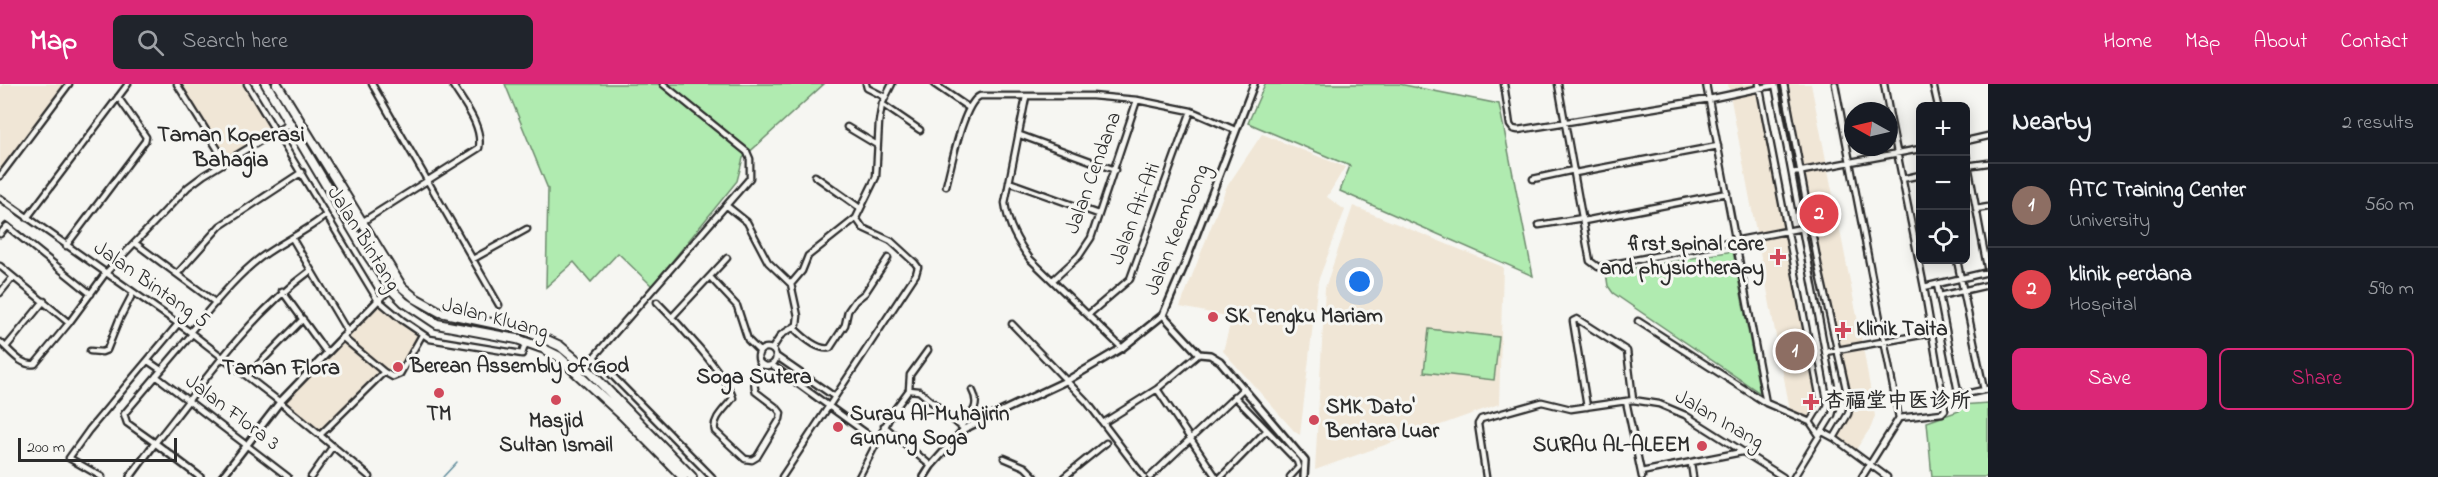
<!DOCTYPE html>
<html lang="en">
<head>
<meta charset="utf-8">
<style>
	:root { --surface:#171b24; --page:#20242c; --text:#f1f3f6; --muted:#9ea1a6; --line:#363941; --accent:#db2777 }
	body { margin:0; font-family:"Indie Flower","LXGW WenKai TC",sans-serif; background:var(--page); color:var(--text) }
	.controls { position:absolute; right:18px; top:18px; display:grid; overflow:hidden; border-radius:9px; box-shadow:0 3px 15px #0003 }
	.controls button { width:54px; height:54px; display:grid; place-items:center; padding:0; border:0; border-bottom:2px solid var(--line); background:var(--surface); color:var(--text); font:30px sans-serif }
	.compass { position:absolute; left:1844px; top:18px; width:54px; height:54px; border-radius:50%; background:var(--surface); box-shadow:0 3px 15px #0003; rotate:278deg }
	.scale { position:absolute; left:18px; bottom:15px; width:159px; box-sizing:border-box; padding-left:6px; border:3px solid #2b2b2b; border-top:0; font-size:16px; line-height:21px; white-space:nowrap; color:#2b2b2b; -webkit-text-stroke:4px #f6f6f2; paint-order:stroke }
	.you { position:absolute; left:1360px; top:198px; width:21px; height:21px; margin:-15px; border:4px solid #fff; border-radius:50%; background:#1a73e8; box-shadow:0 0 0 9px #1a73e833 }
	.badge { display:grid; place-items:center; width:39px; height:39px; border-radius:50%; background:var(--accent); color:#fff; font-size:20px; font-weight:700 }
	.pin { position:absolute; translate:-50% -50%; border:3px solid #fff; box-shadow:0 2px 6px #0006 }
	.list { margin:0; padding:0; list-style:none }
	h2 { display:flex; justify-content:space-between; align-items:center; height:78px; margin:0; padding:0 24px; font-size:26px }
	h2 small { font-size:20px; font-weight:400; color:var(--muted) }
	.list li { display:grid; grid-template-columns:39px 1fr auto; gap:18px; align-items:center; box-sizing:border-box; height:84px; padding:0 24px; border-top:2px solid var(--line) }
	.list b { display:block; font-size:22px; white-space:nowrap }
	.list p { margin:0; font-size:20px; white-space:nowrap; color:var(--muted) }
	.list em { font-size:20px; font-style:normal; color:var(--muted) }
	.actions { display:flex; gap:12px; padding:18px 24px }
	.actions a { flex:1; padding:14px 0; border:2px solid var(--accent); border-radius:9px; text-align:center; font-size:21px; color:var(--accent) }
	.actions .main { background:var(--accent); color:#fff }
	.icon { flex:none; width:33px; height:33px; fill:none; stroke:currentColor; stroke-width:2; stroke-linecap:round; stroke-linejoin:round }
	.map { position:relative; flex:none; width:1988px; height:393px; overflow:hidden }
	header { display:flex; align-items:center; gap:36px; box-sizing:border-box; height:84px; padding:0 30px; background:var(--accent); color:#fff }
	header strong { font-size:28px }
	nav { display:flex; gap:33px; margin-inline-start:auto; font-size:21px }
	.search { width:420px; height:54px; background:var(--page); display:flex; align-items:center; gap:15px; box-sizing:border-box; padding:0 21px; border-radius:9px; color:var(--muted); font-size:22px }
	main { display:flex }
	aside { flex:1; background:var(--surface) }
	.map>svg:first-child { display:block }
	.built { fill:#f0e6d6 }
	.green { fill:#b0ebb0; stroke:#6e8b6e; stroke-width:1.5 }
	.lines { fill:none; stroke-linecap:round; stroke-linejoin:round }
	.stream { stroke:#638e9d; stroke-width:1.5 }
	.minor-casing { stroke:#2b2b2b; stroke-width:9 }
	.tertiary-casing { stroke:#2b2b2b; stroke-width:10 }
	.trunk-casing { stroke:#2b2b2b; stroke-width:12 }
	.minor { stroke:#f6f6f2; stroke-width:4.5 }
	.tertiary { stroke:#f6f6f2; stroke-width:5 }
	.trunk { stroke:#f6f6f2; stroke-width:8 }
	.poi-dot { fill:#d1495b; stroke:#f6f6f2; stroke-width:2 }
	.labels { text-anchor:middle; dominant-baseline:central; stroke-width:6; stroke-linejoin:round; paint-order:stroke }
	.street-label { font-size:21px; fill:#2b2b2b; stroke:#f6f6f2 }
	.poi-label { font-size:21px; font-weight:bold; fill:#2b2b2b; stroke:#f6f6f2; text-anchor:start }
	.neighbourhood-label { font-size:22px; font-weight:bold; fill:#2b2b2b; stroke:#f6f6f2 }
</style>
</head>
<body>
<header>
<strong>Map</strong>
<div class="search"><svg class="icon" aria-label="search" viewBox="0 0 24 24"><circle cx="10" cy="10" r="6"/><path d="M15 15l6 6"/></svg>Search here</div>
<nav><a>Home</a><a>Map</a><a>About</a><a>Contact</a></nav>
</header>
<main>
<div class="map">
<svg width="1988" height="393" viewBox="0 0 1988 393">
	<rect width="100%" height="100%" fill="#f6f6f2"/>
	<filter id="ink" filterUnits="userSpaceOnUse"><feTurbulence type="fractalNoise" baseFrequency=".0167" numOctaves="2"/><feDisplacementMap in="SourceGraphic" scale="12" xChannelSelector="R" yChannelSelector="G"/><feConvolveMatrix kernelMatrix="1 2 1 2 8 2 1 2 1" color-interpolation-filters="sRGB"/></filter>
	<g filter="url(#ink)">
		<path class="built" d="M3 0H67L0 91V4Z
			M175 0H249L279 49 224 80Z
			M1728 0H1761L1823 320 1819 331 1812 342 1791 331Z
			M1782 0H1811L1863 263 1875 332 1871 343 1853 370 1831 355 1846 329 1847 323Z
			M1262 50 1345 83 1327 113 1345 126 1318 197 1300 351 1295 348 1223 267 1232 233 1180 223 1226 104Z
			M1353 122 1503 183 1499 320 1315 386 1325 204Z
			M377 211 403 235 424 250 402 291 393 295 385 291 320 354 276 317Z"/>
		<path class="green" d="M505 0H824L743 74 737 97 652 202 618 169 591 198 574 178 546 203 548 105Z
			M1265 0H1399L1499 20 1533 192 1340 107 1350 82 1248 39Z
			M1733 167 1760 309 1613 209 1608 202 1606 189Z
			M1429 245 1499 253 1494 296 1424 288Z
			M1988 319V393H1932L1927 338 1959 327 1961 321Z"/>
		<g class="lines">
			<path class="stream" d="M443 393 457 378"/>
			<defs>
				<path id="minor" d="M177 0 225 77
					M247 0 377 215 402 236 430 255 522 270 526 258
					M372 0 499 221
					M866 0 867 4 885 13
					M934 0 969 24
					M1504 0 1510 41 1513 45 1518 46 1709 15 1775 1
					M1558 0 1589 172 1590 177 1598 183 1802 144
					M1706 0 1766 319
					M1759 0 1821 320 1810 338
					M1775 0 1835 320 1832 331 1794 393
					M1784 0 1819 185 1850 322 1848 330 1834 354
					M1835 0 1899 334 1862 393
					M1884 0 1889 27
					M1933 0 1938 22
					M1026 13 1005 119C1008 141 1017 157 1030 175L1122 264
					M882 20 920 46
					M1889 28 1924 203 1945 326 1942 329 1899 334
					M847 43 877 61
					M1020 51 1115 86
					M1966 57 1988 52
					M1966 82 1988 79
					M1575 89 1718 62
					M1792 89 1920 65
					M0 92 69 0
					M815 92 860 124
					M1533 95 1574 86
					M1902 95 1920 91
					M1009 98 1098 130
					M946 102C951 84 963 19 980 12H1092L1137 16 1191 27 1235 46
					M0 114 190 248 280 318 370 393
					M727 122 747 138 768 178 791 200 798 232 797 241 781 251 772 265
					M1976 125 1988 123
					M27 134 128 0
					M1584 137 1727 109
					M362 138 479 64C483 41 463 19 452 0
					M1539 141 1583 134
					M0 150 7 142 91 210
					M292 154 347 247
					M135 159 216 219
					M66 162 145 57 146 53 118 13
					M473 175 527 145
					M1957 176 1984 306
					M0 182 69 239
					M177 190 220 142 302 88
					M710 193 737 222 748 256 759 267
					M1053 196 1079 172 1091 154 1137 16
					M791 200 802 187 808 172 856 134
					M1937 200 1958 308 1961 311 1988 305
					M1924 203 1988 188 1966 70
					M282 207 327 269
					M0 209 13 193
					M1940 212 1988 201
					M657 218C676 237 726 290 733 314 726 324 712 334 715 347L745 375 752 376 757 373 780 335 781 329 777 324 756 308C752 297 756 290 761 280
					M1089 230 1130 195 1191 27
					M672 233 727 174
					M1638 237 1766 319 1810 338 1819 351
					M1012 240 1087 318 1144 393
					M794 244C802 252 818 267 830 264L845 241 848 227 855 217 865 209 888 174
					M190 248C212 223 234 194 260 174 281 158 306 148 326 131
					M192 250 124 330 127 339 155 359C203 300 247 233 310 187
					M342 253 384 288 393 293 400 290 422 251
					M0 258C10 266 21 283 35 280L69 239 105 190 188 103 204 91 290 39
					M6 263 44 217
					M758 273a9 9 0 1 1 18 0a9 9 0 1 1-18 0Z
					M90 267 102 268 107 266 119 236 133 209
					M1826 268 1932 249
					M776 272 835 313
					M594 273 712 393
					M148 277 161 286
					M772 281 877 357
					M579 290 750 94V75L747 68 663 0
					M156 292 288 393
					M247 292 303 235
					M1157 305 1216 393
					M909 306 910 291 928 266
					M1234 312 1297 377 1299 383 1290 393
					M1626 317 1642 393
					M1587 323 1573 237 1577 235 1627 267 1633 316
					M1103 339 1157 305 1199 270
					M884 342 931 382
					M961 342C972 330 981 322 972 306
					M1821 347 1834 354 1887 393
					M320 351 384 288
					M1004 374 1025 383 1035 393
					M1691 379 1693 393
					M1641 388 1742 368
					M102 393 69 374 89 346 178 240
					M311 393 333 362
					M782 393 916 190 918 183 915 179 891 157 863 144 856 134 876 93 879 38 882 20 892 0
					M859 393 892 329 909 306 919 307 964 345
					M1064 393 1106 359
					M1150 393 1244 304
					M1221 393 1266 347
					M1486 393 1478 340 1481 335 1542 318 1571 325 1633 316 1659 320 1685 331 1783 393"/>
				<path id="tertiary" d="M1163 231 1199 270 1210 271 1220 277 1305 377 1304 393
					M130 393 155 359 200 393
					M222 393 280 318 390 204
					M924 393 931 382 964 345 1068 296 1122 264 1163 231 1185 180 1254 0"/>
				<path id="trunk" d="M266 0 367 170 390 204 404 218 437 240 517 255 542 264 558 272 622 331 683 393
					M277 0 402 203 415 214 440 228 525 246 560 262 585 283 692 393"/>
			</defs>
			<use href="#minor" class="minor-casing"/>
			<use href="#tertiary" class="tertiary-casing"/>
			<use href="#trunk" class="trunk-casing"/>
			<use href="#minor" class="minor"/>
			<use href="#tertiary" class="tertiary"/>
			<use href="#trunk" class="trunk"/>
		</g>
	</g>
	<g class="poi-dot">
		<path d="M1775 164h6v6h6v6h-6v6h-6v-6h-6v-6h6z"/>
		<circle cx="1213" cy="233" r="6"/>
		<path d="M1840 237h6v6h6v6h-6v6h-6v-6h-6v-6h6z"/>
		<circle cx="398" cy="283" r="6"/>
		<circle cx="439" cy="309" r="6"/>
		<circle cx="556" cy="316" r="6"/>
		<path d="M1808 309h6v6h6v6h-6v6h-6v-6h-6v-6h6z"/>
		<circle cx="1314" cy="336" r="6"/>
		<circle cx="838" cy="343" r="6"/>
		<circle cx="1702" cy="362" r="6"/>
	</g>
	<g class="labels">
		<g class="street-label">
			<text transform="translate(1094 89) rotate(-70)">Jalan Cendana</text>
			<text transform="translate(1136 130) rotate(-69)">Jalan Ati-Ati</text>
			<text transform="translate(1178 146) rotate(-68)">Jalan Keembong</text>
			<text transform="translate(363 155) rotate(58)">Jalan Bintang</text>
			<text transform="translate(151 201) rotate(35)">Jalan Bintang 5</text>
			<text transform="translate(495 235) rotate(15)">Jalan Kluang</text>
			<text transform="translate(232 329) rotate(37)">Jalan Flora 3</text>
			<text transform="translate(1719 336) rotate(30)">Jalan Inang</text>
		</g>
		<g class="poi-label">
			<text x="1764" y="161" text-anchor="end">first spinal care<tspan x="1764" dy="24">and physiotherapy</tspan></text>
			<text x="1225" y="233">SK Tengku Mariam</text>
			<text x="1856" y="246">Klinik Taita</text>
			<text x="410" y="283">Berean Assembly of God</text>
			<text x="1824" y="318">杏福堂中医诊所</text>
			<text x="1326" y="324">SMK Dato'<tspan x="1326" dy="24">Bentara Luar</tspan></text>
			<text x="439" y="331" text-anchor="middle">TM</text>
			<text x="850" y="331">Surau Al-Muhajirin<tspan x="850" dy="24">Gunung Soga</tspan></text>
			<text x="556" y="338" text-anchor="middle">Masjid<tspan x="556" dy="24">Sultan Ismail</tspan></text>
			<text x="1690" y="362" text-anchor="end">SURAU AL-ALEEM</text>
		</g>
		<g class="neighbourhood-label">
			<text x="231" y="52">Taman Koperasi<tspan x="231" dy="25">Bahagia</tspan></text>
			<text x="281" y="285">Taman Flora</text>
			<text x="754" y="294">Soga Sutera</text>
		</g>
	</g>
</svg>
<div class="controls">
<button>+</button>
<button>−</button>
<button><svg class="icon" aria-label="locate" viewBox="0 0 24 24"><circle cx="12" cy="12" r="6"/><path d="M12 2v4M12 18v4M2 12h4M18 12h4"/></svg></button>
</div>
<svg class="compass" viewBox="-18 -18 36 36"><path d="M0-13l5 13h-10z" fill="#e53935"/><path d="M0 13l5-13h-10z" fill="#9ea1a6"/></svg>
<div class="scale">200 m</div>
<div class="you"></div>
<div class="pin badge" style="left:1795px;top:267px;background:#8d6e63">1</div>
<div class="pin badge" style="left:1819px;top:130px;background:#e0444e">2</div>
</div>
<aside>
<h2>Nearby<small>2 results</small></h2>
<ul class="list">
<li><span class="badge" style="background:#8d6e63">1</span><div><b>ATC Training Center</b><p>University</p></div><em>560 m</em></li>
<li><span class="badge" style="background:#e0444e">2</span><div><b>klinik perdana</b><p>Hospital</p></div><em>590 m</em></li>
</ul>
<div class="actions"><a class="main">Save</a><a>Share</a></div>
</aside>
</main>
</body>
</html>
